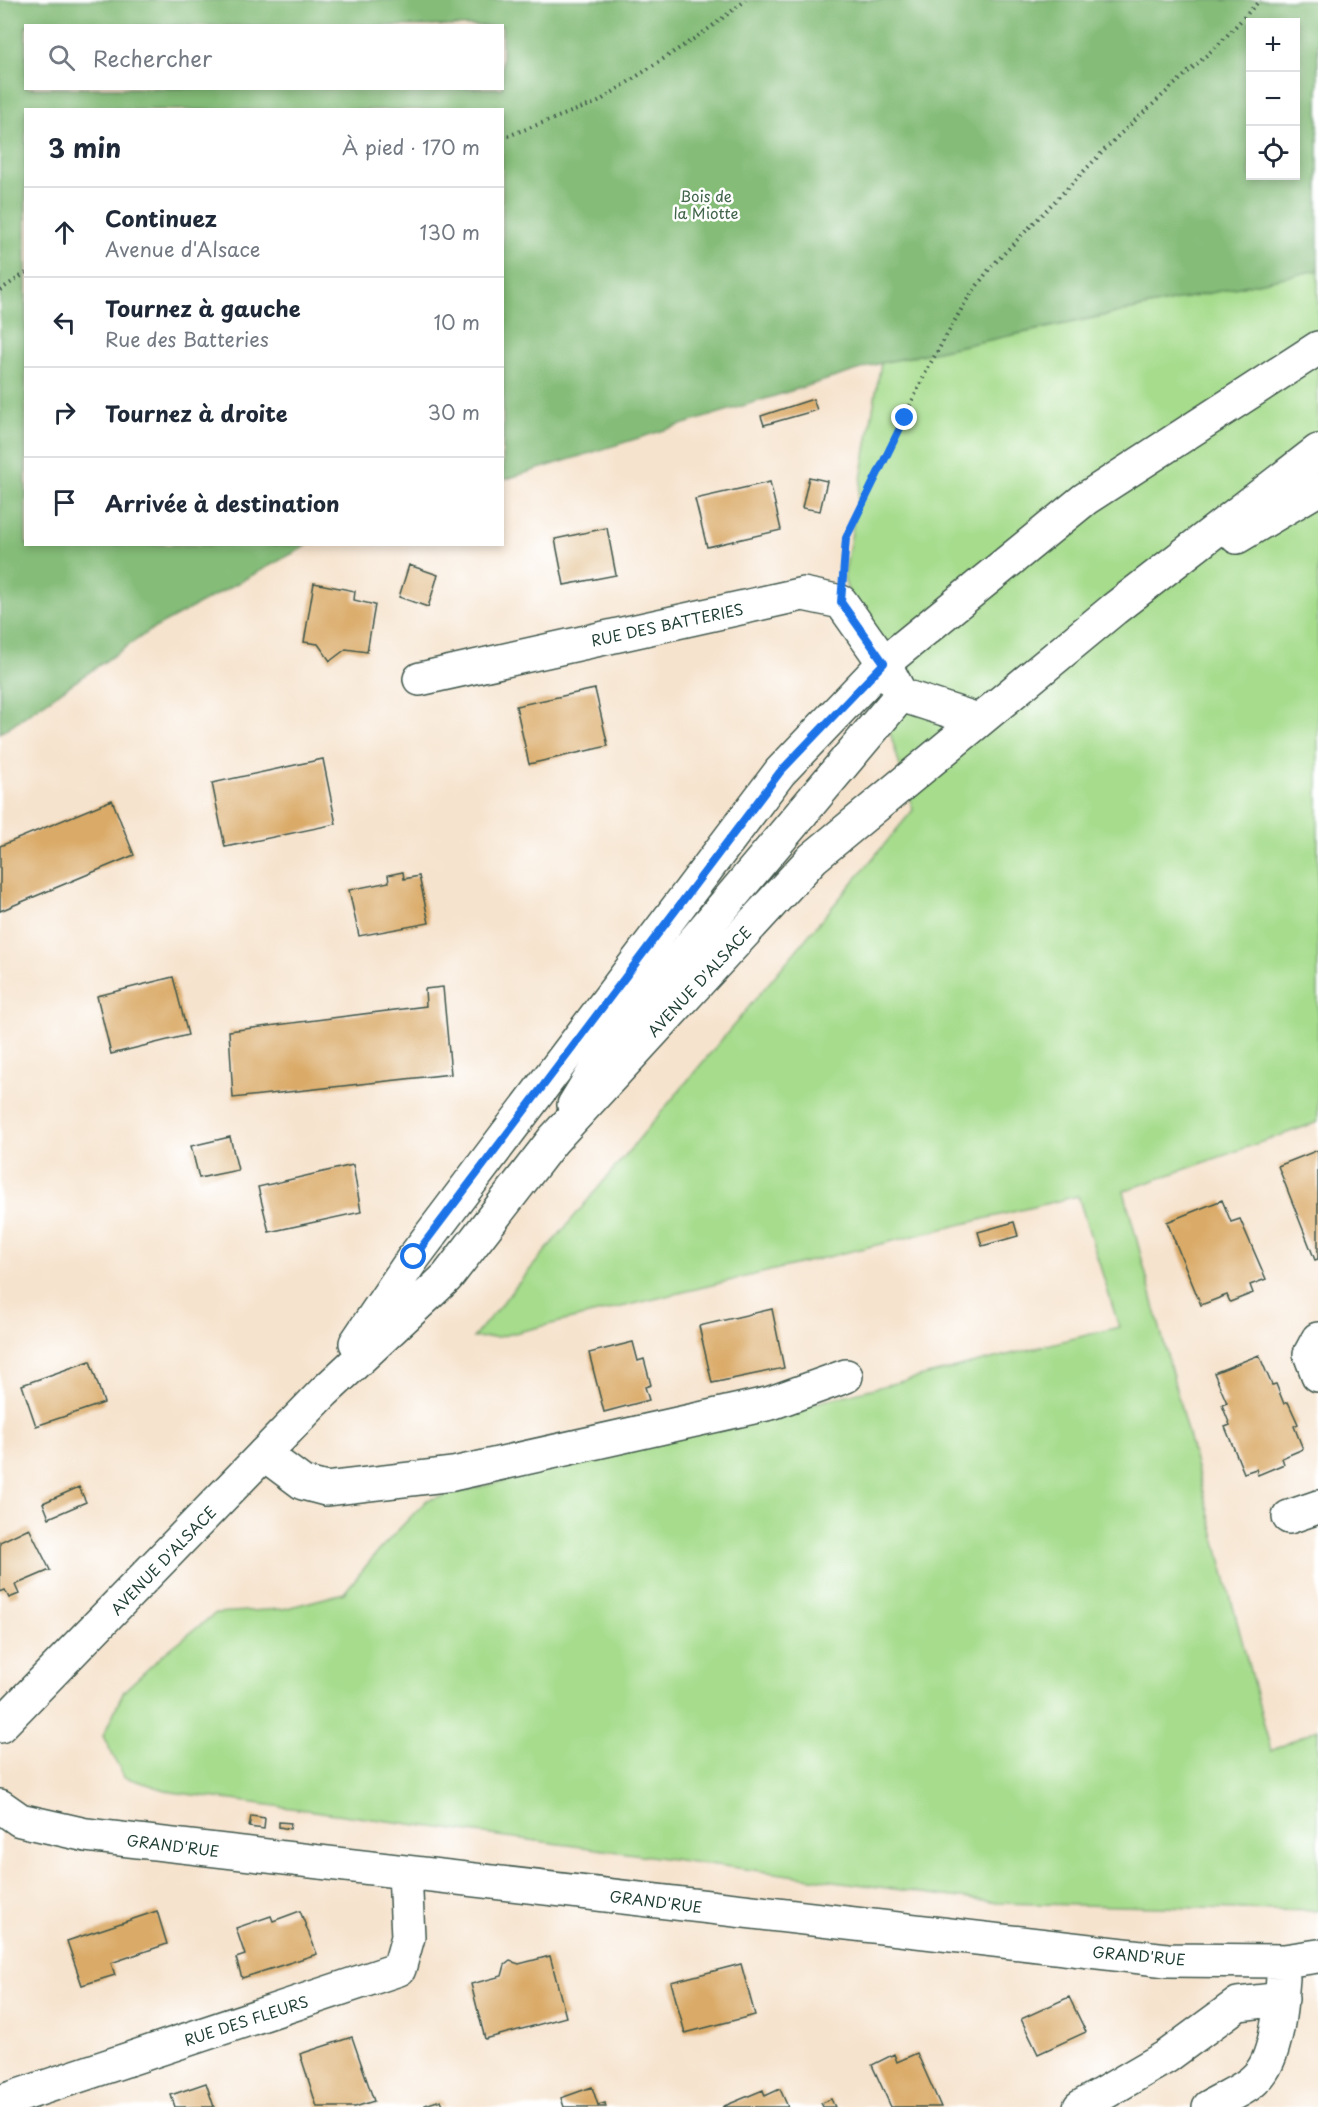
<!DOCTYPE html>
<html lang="fr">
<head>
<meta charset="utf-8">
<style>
	:root { --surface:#fff; --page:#f6f6f7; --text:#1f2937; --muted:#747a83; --line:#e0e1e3 }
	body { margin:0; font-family:"Playpen Sans",sans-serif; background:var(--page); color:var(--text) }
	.controls { position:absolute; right:18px; top:18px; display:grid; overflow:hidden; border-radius:0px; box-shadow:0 3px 9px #0003 }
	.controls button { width:54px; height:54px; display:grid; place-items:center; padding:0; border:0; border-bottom:2px solid var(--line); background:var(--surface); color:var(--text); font:30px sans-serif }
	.stop { position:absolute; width:18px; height:18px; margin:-14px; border:4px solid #1a73e8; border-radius:50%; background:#fff }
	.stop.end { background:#1a73e8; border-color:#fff; box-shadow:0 2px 6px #0008 }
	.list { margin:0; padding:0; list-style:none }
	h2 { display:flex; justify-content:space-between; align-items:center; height:78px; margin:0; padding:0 24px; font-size:26px }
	h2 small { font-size:20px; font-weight:400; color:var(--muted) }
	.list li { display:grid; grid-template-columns:39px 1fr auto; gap:18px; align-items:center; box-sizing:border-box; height:90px; padding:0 24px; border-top:2px solid var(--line) }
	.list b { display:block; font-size:22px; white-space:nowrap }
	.list p { margin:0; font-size:20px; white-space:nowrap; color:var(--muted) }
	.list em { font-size:20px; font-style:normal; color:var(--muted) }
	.icon { flex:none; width:33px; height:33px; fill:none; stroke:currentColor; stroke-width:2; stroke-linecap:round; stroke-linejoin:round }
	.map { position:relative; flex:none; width:1318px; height:2107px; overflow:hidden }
	.search { position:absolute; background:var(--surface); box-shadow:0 3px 9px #0003; left:24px; top:24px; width:480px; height:66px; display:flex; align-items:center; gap:15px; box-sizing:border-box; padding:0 21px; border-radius:0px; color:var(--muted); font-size:22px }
	.panel { position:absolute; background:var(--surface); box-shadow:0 3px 9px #0003; left:24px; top:108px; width:480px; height:438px; border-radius:0px }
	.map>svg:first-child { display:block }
	.green { fill:#a6dc8c; stroke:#628c60; stroke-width:1.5 }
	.forest { fill:#84bc78; stroke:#527c56; stroke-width:1.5; fill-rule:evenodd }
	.building { fill:#daaa67 }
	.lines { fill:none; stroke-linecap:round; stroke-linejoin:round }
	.minor-casing { stroke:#3f564b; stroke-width:36 }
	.major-casing { stroke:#3f564b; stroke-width:36 }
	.path { stroke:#3f564b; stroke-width:4; stroke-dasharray:1.5 4.5; stroke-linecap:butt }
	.minor { stroke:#fff; stroke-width:33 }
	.major { stroke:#fff; stroke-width:33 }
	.route { stroke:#1a73e8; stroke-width:8 }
	.labels { text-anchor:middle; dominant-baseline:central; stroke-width:5; stroke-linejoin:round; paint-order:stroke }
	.park-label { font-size:15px; fill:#41654a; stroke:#fff }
	.street-label { font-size:15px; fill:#1f3d34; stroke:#fff }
</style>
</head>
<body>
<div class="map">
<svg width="1318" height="2107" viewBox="0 0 1318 2107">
	<rect width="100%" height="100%" fill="#fff"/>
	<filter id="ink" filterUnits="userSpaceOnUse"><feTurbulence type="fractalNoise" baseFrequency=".0167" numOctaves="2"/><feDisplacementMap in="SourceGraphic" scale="12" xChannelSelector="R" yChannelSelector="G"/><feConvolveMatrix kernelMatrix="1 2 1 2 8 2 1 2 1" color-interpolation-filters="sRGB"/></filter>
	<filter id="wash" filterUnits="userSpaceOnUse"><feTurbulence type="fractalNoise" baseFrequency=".008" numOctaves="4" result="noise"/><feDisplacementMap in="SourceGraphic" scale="24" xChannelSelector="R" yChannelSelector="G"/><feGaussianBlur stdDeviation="1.35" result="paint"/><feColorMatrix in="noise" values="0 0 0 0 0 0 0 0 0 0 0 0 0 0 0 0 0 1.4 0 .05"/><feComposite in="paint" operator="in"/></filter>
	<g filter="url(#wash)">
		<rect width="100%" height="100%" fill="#f6e3cd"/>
		<path class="green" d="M1318 270V1122L1124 1191 1271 1751 1318 1729V1911L998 1903 172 1792 124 1777 103 1736 124 1691 166 1652 216 1613 283 1609 344 1593 379 1550 427 1500 1119 1327 1078 1196 498 1337 473 1338 913 810 844 578 881 363Z"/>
		<path class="forest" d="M0 0H1318V270L881 363 503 480 502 110H26V544L308 545 151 630 0 733ZM1250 22H1296V176H1250ZM26 26H502V88H26Z"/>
		<g id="blocks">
			<path class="building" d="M813 399 817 410 764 425 761 416Z
				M809 477 827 481 820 511 802 508Z
				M770 482 781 530 707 547 695 499Z
				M607 528 616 575 564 585 555 539Z
				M409 565 438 575 428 607 399 597Z
				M314 583 355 591 354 600 375 605 367 652 346 649 330 661 318 644 304 642Z
				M595 689 608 746 529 764 516 706Z
				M323 759 336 824 225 847 212 783Z
				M112 800 134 855 0 911V846Z
				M403 872 404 879 419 876 429 923 359 936 349 890 389 882 388 875Z
				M173 977 188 1035 111 1054 97 996Z
				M443 987 451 1074 233 1098 229 1031 426 1006 425 989Z
				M230 1137 238 1170 199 1178 191 1146Z
				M1318 1150V1259L1315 1260 1278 1166Z
				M353 1165 361 1212 269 1232 258 1187Z
				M1222 1200 1231 1222 1240 1219 1266 1279 1250 1285 1253 1293 1230 1302 1227 1295 1201 1305 1167 1222Z
				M1014 1222 1018 1236 982 1246 978 1232Z
				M772 1309 784 1368 712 1383 699 1326Z
				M633 1342 638 1361 644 1359 651 1385 645 1387 649 1400 604 1412 589 1353Z
				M1259 1355 1272 1385 1276 1384 1284 1404 1288 1402 1298 1424 1294 1426 1303 1449 1282 1458 1284 1464 1258 1475 1256 1469 1244 1473 1225 1427 1230 1425 1222 1405 1227 1403 1214 1373Z
				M90 1361 104 1403 36 1426 22 1385Z
				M79 1487 86 1502 49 1518 43 1503Z
				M29 1528 50 1570 15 1585 19 1594 9 1598 5 1590 0 1592V1542Z
				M251 1816 265 1818 264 1829 249 1827Z
				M279 1822 291 1823 290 1829 279 1827Z
				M157 1911 167 1944 111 1963 115 1975 82 1985 67 1941Z
				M300 1911 317 1954 242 1978 236 1958 245 1955 236 1928 271 1916 273 1921Z
				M550 1956 566 2017 485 2039 471 1984 502 1976 505 1965 510 1961 519 1964Z
				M741 1964 755 2015 685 2033 671 1982Z
				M1069 1997 1086 2032 1038 2054 1021 2019Z
				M352 2037 374 2101 355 2107H317L300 2054Z
				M917 2053 941 2107H891L872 2065 894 2054 897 2062Z
				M206 2083 214 2107H175L171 2095Z
				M592 2087 598 2105 605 2103 606 2107H564L561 2098Z
				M780 2089 788 2107H722L763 2090 765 2096Z
				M831 2099 835 2107H823L821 2103Z
				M441 2100 444 2107H425V2105Z"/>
		</g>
	</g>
	<g filter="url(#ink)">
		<use href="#blocks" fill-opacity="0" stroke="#3f564b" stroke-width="1.5"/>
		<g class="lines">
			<defs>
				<path id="minor" d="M420 679 803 594 841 602 884 663 901 695 978 720
					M574 1105 621 1028 901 695
					M1318 1339 1310 1354 1318 1375
					M264 1454 303 1483 326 1489 453 1474 771 1403 846 1376
					M1289 1517 1318 1507
					M0 1806 20 1820 86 1835 1167 1960 1284 1961 1318 1956
					M0 2102 399 1969 408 1937 405 1872
					M1080 2107 1166 2057 1238 2004 1282 1999
					M1209 2107C1223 2098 1246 2090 1257 2077 1277 2058 1281 2004 1283 1978"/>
				<path id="major" d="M1237 537 1318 489
					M356 1343 414 1257 780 772 884 663 1085 499 1318 348
					M0 1726 324 1392 447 1277 553 1140 813 858 1114 609 1318 451"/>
			</defs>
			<use href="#minor" class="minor-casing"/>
			<use href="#major" class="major-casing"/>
			<path class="path" d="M502 138 598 102 707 30 746 0
				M0 290 26 273
				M844 565 846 538 929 366 966 301 990 268 1118 136 1220 43 1260 0"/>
			<use href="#minor" class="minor"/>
			<use href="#major" class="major"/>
		</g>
	</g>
	<g class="lines" filter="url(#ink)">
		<path class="route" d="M414 1257 780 772 884 663 841 602 846 538 905 418"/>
	</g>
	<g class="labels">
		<g class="park-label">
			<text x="706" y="195">Bois de<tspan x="706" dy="17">la Miotte</tspan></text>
		</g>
		<g class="street-label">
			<text transform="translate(667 624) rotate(-12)">RUE DES BATTERIES</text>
			<text transform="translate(699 981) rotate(-47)">AVENUE D'ALSACE</text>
			<text transform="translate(163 1560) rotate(-46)">AVENUE D'ALSACE</text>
			<text transform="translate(173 1845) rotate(7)">GRAND'RUE</text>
			<text transform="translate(656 1901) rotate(7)">GRAND'RUE</text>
			<text transform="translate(1139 1955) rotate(5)">GRAND'RUE</text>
			<text transform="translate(246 2020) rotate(-18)">RUE DES FLEURS</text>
		</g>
	</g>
</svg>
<div class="controls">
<button>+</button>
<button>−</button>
<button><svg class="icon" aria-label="locate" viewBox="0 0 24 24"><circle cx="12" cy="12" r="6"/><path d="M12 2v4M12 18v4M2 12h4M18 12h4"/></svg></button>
</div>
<div class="stop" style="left:414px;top:1257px"></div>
<div class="stop end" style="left:905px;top:418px"></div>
<div class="search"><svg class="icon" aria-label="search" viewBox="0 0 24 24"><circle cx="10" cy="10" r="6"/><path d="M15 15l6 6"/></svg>Rechercher</div>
<section class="panel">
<h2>3 min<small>À pied · 170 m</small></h2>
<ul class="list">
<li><svg class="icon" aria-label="ahead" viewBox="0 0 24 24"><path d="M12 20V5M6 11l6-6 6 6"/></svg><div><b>Continuez</b><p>Avenue d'Alsace</p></div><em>130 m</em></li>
<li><svg class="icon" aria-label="left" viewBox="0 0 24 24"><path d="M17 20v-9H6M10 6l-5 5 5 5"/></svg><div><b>Tournez à gauche</b><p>Rue des Batteries</p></div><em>10 m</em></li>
<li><svg class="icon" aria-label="right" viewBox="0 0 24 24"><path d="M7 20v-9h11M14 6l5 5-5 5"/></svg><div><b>Tournez à droite</b></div><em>30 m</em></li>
<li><svg class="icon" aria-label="arrive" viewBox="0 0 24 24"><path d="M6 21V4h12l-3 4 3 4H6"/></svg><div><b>Arrivée à destination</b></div></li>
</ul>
</section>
</div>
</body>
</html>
